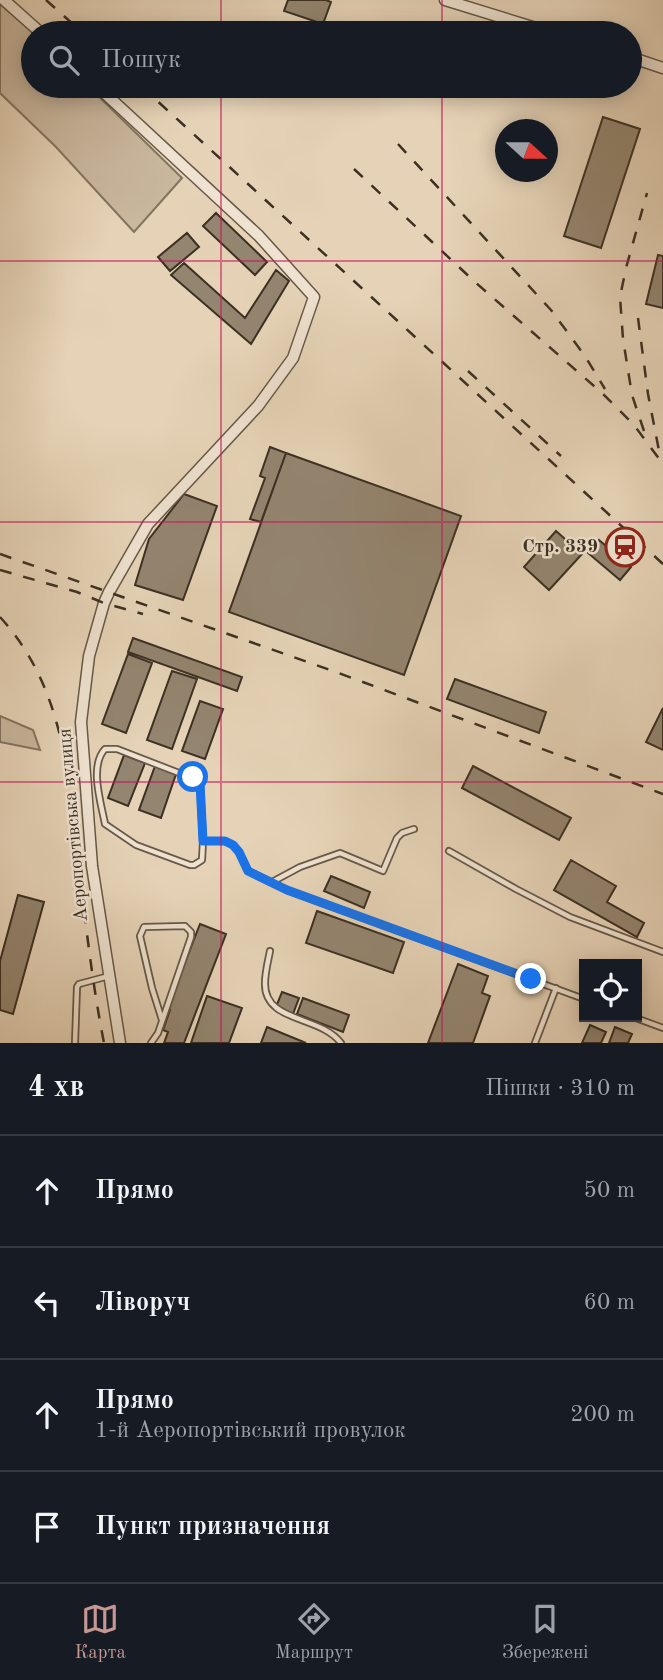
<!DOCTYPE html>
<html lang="uk">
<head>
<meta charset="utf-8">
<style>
	:root { --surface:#171b24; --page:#20242c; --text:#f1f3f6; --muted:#9ea1a6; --line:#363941; --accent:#c59692 }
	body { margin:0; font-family:"Old Standard TT",serif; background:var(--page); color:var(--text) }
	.controls { position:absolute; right:21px; bottom:21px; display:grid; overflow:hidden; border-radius:0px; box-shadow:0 4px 18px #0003 }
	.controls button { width:63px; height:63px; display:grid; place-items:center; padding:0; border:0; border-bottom:2px solid var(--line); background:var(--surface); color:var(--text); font:35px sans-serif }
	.compass { position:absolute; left:495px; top:119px; width:63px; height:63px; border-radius:50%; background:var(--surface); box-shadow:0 4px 18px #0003; rotate:111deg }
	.stop { position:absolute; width:21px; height:21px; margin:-16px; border:5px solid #1a73e8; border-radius:50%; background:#fff }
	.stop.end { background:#1a73e8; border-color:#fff; box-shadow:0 2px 7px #0008 }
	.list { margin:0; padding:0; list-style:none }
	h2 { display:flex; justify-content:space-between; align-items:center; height:91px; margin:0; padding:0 28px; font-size:30px }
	h2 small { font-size:23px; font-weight:400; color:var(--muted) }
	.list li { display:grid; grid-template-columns:46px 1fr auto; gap:21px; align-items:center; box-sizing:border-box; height:112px; padding:0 28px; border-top:2px solid var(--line) }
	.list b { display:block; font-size:26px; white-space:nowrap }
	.list p { margin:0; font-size:23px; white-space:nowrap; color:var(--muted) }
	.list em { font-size:23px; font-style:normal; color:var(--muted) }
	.icon { flex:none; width:38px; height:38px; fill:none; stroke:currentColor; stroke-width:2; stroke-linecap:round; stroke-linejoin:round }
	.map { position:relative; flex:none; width:663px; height:1043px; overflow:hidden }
	.search { position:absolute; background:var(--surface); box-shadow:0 4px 18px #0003; left:21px; right:21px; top:21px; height:77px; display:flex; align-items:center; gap:18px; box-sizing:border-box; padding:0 24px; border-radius:38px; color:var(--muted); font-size:26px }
	.sheet { height:539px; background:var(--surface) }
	nav { display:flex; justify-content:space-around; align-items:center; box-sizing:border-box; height:98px; border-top:2px solid var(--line); background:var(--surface); font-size:19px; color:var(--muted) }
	nav a { display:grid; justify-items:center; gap:4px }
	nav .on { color:var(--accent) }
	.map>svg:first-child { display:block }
	.green { fill:#c9b79e; stroke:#827460; stroke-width:2 }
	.building { fill:#948570; stroke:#3b3023; stroke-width:2 }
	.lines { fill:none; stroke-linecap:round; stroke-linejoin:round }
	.lane-casing { stroke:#665948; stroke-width:8 }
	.street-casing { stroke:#665948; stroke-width:13 }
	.lane { stroke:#efe2d0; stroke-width:4.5 }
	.street { stroke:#efe2d0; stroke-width:10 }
	.rail { stroke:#3b3023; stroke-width:2.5; stroke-dasharray:12 12; stroke-linecap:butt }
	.route { stroke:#1a73e8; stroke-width:9 }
	.grid { fill:none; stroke:#c2185b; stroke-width:2; stroke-opacity:0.55 }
	.labels { text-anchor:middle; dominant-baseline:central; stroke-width:5; stroke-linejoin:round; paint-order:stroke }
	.poi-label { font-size:19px; font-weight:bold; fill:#3b3023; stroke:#efe2d0; text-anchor:end }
	.street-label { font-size:19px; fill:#3b3023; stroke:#efe2d0 }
</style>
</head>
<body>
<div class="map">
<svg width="663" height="1043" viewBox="0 0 663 1043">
	<rect width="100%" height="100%" fill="#e6d3b7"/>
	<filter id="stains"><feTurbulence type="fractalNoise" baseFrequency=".00286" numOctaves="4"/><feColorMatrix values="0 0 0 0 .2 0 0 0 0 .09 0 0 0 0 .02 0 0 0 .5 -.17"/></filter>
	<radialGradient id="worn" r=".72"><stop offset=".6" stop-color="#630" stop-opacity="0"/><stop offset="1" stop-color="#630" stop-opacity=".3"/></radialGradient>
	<path class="green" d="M0 3 34 33 33 86H88L182 178 134 232 56 147 0 93Z
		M0 716 33 730 40 750 0 742Z"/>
	<path class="building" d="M288 0H326L331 2 323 24 284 11Z
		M603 117 640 129 601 248 564 236Z
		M216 213 267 262 255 275 203 226Z
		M187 233 199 247 170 271 158 257Z
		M658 255 663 256V308L646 304Z
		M184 263 245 318 276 270 289 281 251 344 171 275Z
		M270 447 286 453 261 522 250 519 265 478 260 476Z
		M286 453 461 516 404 675 229 612Z
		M184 494 217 506 183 600 135 585 149 539Z
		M556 531 582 554 549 590 524 567Z
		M599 540 631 567 620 580 588 553Z
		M133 638 242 677 237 691 128 652Z
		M128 654 152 663 126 733 102 724Z
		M172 671 197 679 172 749 147 740Z
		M455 679 546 712 539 733 447 699Z
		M200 701 223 709 205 759 182 751Z
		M663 708V750L646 742Z
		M124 755 145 763 128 806 108 798Z
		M155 766 176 774 161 818 139 810Z
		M473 766 571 818 559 840 462 788Z
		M571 860 616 886 607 902 644 923 637 937 554 890Z
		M331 876 370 892 364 908 324 891Z
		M18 895 44 902 13 1014 0 1010V961Z
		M317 911 404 942 393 973 306 943Z
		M200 924 226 934 184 1043H164L168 1032 163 1030 170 1010 167 1009Z
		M458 964 488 976 482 993 490 996 473 1043H428Z
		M282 992 299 998 293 1014 276 1007Z
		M207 996 242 1008 229 1043H191Z
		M303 998 349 1015 343 1032 297 1014Z
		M590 1025 606 1032 601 1043H582Z
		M267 1027 306 1043H261Z
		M615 1027 632 1034 628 1043H609Z"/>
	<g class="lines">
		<defs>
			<path id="lane" d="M203 841 202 860 194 865H190L136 845 105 824C101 803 89 766 105 749H117L197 780 200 783 203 841H225L233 845 239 852 248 871 287 890 584 999
				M449 851 516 889 570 917 663 952
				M272 882 300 867 340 853 383 871 397 838 402 833 414 829
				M270 951C268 961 265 973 265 983 264 1023 320 1015 341 1043
				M633 1017 663 1028
				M75 1043 77 987 79 984 109 976
				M151 1043 158 1033 191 937V932L185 926 144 927 140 936 152 988 162 1020
				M535 1043 556 988"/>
			<path id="street" d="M4 0 41 33
				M445 0 552 33
				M630 57 663 68
				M97 86 259 236 314 297 293 358 258 406 148 524 109 592 104 603 89 656 81 722 92 866 120 1043"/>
		</defs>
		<use href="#lane" class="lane-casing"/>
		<use href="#street" class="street-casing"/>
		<use href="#lane" class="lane"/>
		<use href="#street" class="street"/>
		<path class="rail" d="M46 0 83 33
			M141 86 663 564
			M398 144 551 310 585 356 605 389
			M354 169 475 282 602 393 634 425 663 464
			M638 318 648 394 660 456
			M468 371 561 456
			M644 431 632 395 623 339 620 297 626 268 647 193
			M0 554 336 672 663 794
			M0 570 77 592 104 603 143 614
			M0 617C62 685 68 770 78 857 85 919 92 982 104 1043"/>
	</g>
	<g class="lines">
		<path class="route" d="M193 777 200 783 203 841H225L233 845 239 852 248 871 287 890 531 979"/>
	</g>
	<path class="grid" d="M221 0V33M442 0V33M221 86V1043M442 86V1043M0 261H663M0 522H663M0 782H663"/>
	<defs>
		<symbol id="station-ring" viewBox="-11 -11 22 22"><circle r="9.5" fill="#efe2d0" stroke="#8f2418" stroke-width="1.5"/><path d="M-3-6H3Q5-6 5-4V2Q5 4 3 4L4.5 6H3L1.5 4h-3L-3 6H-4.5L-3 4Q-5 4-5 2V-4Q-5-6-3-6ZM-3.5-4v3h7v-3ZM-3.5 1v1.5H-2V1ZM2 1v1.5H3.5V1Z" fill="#8f2418"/></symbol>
	</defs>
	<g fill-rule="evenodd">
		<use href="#station-ring" x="603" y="525" width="44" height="44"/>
	</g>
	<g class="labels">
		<g class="poi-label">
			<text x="598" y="547">Стр. 339</text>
		</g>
		<g class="street-label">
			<text transform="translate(74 825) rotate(-95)">Аеропортівська вулиця</text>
		</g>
	</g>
	<rect width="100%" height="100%" filter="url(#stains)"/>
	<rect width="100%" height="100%" fill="url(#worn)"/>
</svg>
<div class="controls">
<button><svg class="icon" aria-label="locate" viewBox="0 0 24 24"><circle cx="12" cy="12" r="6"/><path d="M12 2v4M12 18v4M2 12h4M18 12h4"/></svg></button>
</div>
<svg class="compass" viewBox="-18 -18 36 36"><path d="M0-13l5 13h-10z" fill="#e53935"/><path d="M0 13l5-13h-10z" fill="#9ea1a6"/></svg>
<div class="stop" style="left:193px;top:777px"></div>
<div class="stop end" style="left:531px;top:979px"></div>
<div class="search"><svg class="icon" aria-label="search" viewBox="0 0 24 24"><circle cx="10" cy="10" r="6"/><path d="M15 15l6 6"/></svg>Пошук</div>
</div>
<section class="sheet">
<h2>4 хв<small>Пішки · 310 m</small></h2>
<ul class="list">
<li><svg class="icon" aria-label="ahead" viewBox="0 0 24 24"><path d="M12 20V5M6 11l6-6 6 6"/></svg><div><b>Прямо</b></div><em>50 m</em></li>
<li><svg class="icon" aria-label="left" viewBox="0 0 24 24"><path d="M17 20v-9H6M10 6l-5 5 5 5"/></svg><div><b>Ліворуч</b></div><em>60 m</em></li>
<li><svg class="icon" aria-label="ahead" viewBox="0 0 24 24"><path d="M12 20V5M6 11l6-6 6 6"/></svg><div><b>Прямо</b><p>1-й Аеропортівський провулок</p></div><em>200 m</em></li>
<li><svg class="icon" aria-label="arrive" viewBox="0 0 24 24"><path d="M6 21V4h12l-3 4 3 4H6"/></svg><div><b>Пункт призначення</b></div></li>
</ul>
</section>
<nav>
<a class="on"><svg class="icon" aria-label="map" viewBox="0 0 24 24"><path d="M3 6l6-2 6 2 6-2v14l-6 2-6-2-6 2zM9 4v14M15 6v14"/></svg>Карта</a>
<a><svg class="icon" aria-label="directions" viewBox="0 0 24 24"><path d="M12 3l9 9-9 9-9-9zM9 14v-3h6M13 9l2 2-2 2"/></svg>Маршрут</a>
<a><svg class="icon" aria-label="saved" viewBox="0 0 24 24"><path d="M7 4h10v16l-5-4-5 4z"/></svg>Збережені</a>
</nav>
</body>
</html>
